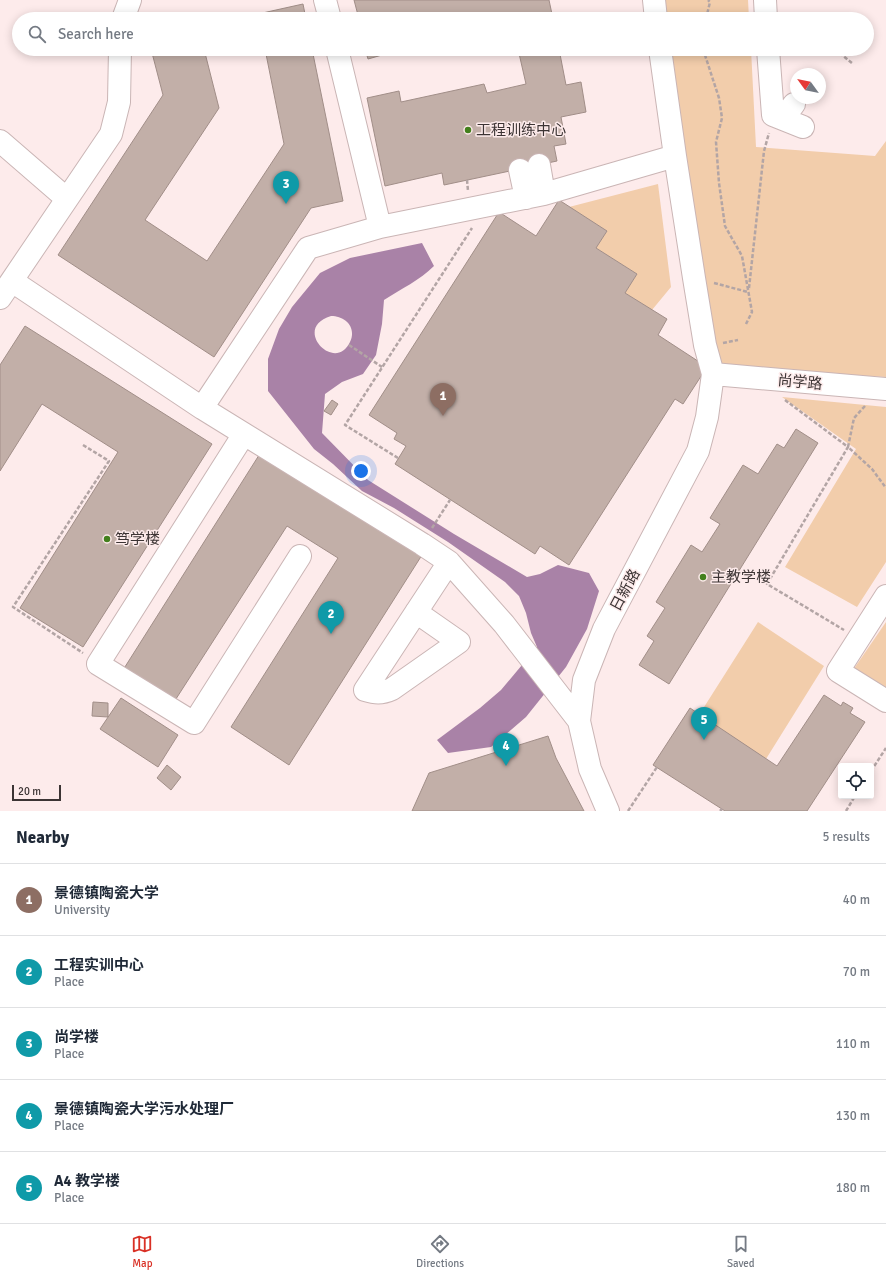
<!DOCTYPE html>
<html lang="en">
<head>
<meta charset="utf-8">
<style>
	:root { --surface:#fff; --page:#f6f6f7; --text:#1f2937; --muted:#747a83; --line:#e0e1e3; --accent:#d93025 }
	body { margin:0; font-family:Signika,"Noto Sans SC",sans-serif; background:var(--page); color:var(--text) }
	.controls { position:absolute; right:12px; bottom:12px; display:grid; overflow:hidden; border-radius:4px; box-shadow:0 2px 10px #0003 }
	.controls button { width:36px; height:36px; display:grid; place-items:center; padding:0; border:0; border-bottom:1px solid var(--line); background:var(--surface); color:var(--text); font:20px sans-serif }
	.compass { position:absolute; left:790px; top:68px; width:36px; height:36px; border-radius:50%; background:var(--surface); box-shadow:0 2px 10px #0003; rotate:303deg }
	.scale { position:absolute; left:12px; bottom:10px; width:49px; box-sizing:border-box; padding-left:4px; border:2px solid #3c3434; border-top:0; font-size:11px; line-height:14px; white-space:nowrap; color:#3c3434; -webkit-text-stroke:3px #fdebeb; paint-order:stroke }
	.you { position:absolute; left:361px; top:471px; width:14px; height:14px; margin:-10px; border:3px solid #fff; border-radius:50%; background:#1a73e8; box-shadow:0 0 0 6px #1a73e833 }
	.badge { display:grid; place-items:center; width:26px; height:26px; border-radius:50%; background:var(--accent); color:#fff; font-size:13px; font-weight:700 }
	.pin { position:absolute; translate:-50% -33px; filter:drop-shadow(0 1px 2px #0008) }
	.pin::after { content:''; position:absolute; top:21px; width:14px; height:12px; background:inherit; clip-path:polygon(0 0,100% 0,50% 100%) }
	.list { margin:0; padding:0; list-style:none }
	h2 { display:flex; justify-content:space-between; align-items:center; height:52px; margin:0; padding:0 16px; font-size:17px }
	h2 small { font-size:13px; font-weight:400; color:var(--muted) }
	.list li { display:grid; grid-template-columns:26px 1fr auto; gap:12px; align-items:center; box-sizing:border-box; height:72px; padding:0 16px; border-top:1px solid var(--line) }
	.list b { display:block; font-size:15px; white-space:nowrap }
	.list p { margin:0; font-size:13px; white-space:nowrap; color:var(--muted) }
	.list em { font-size:13px; font-style:normal; color:var(--muted) }
	.icon { flex:none; width:22px; height:22px; fill:none; stroke:currentColor; stroke-width:2; stroke-linecap:round; stroke-linejoin:round }
	.map { position:relative; flex:none; width:886px; height:811px; overflow:hidden }
	.search { position:absolute; background:var(--surface); box-shadow:0 2px 10px #0003; left:12px; right:12px; top:12px; height:44px; display:flex; align-items:center; gap:10px; box-sizing:border-box; padding:0 14px; border-radius:22px; color:var(--muted); font-size:15px }
	.sheet { height:412px; background:var(--surface) }
	nav { display:flex; justify-content:space-around; align-items:center; box-sizing:border-box; height:56px; border-top:1px solid var(--line); background:var(--surface); font-size:11px; color:var(--muted) }
	nav a { display:grid; justify-items:center; gap:2px }
	nav .on { color:var(--accent) }
	.map>svg:first-child { display:block }
	.green { fill:#f2cdab }
	.water { fill:#a982a7; fill-rule:evenodd }
	.building { fill:#c2afa8; stroke:#a18e88 }
	.lines { fill:none; stroke-linecap:round; stroke-linejoin:round }
	.minor-casing { stroke:#cab5b5; stroke-width:24 }
	.path { stroke:#b3a5a5; stroke-width:2.5; stroke-dasharray:4 2; stroke-linecap:butt }
	.minor { stroke:#fff; stroke-width:22 }
	.poi-dot { fill:#43801d; stroke:#fdebeb; stroke-width:1.5 }
	.labels { text-anchor:middle; dominant-baseline:central; stroke-width:3; stroke-linejoin:round; paint-order:stroke }
	.poi-label { font-size:15px; fill:#3c3434; stroke:#fdebeb; text-anchor:start }
	.street-label { font-size:15px; fill:#3c3434; stroke:#fdebeb }
</style>
</head>
<body>
<div class="map">
<svg width="886" height="811" viewBox="0 0 886 811">
	<rect width="100%" height="100%" fill="#fdebeb"/>
	<path class="green" d="M660 0H748L749 19H663Z
		M666 49H751L756 147 875 156 886 141V377L719 369Z
		M658 184 671 287 652 310 625 293 637 274 596 248 607 231 569 207Z
		M782 397 886 407V562L857 607 785 567 856 449Z
		M758 622 824 666 766 759 699 715Z
		M886 622V690L853 670Z"/>
	<path class="water" d="M422 243 434 266C420 280 401 289 384 300L382 324 376 355 363 374 342 382 325 394 322 433 368 480 454 534 527 577 540 574 558 565 589 573 599 591 587 629 566 667 526 717 491 747 448 753 437 740 480 708 501 690 537 647 531 633 526 613 519 596 505 582 448 542 394 508 362 491 333 464 314 449 268 391V359L279 329 292 307 320 273 350 258ZM331 316C345 316 357 327 350 342 335 374 291 328 331 316Z"/>
	<path class="building" d="M354 0H549L553 19H511L510 13 484 19H359Z
		M303 4 306 19H259L258 14Z
		M151 49H204L219 108 145 220 207 261 284 144 265 49H312L343 201 311 208 214 357 58 255 163 95Z
		M365 49H381L382 55 368 59Z
		M518 49H559L566 85 581 82 586 112 561 117 566 144 554 146 557 161 444 185 442 173 385 186 367 98 399 91 401 102 484 84 487 93 526 84Z
		M559 200 607 231 596 248 637 274 625 293 667 319 658 335 707 367 683 404 675 399 569 565 540 546 535 554 395 464 406 446 394 439 397 433 369 415 499 212 536 236Z
		M25 326 212 444 83 647 20 608 118 452 42 404 0 471V365Z
		M332 400 338 404 331 415 324 411Z
		M796 429 818 443 669 684 639 665 654 641 647 636 665 608 656 602 691 545 702 552 720 524 710 518 743 465 758 474 777 444 784 448Z
		M261 452 422 555 289 765 231 727 338 558 287 526 174 702 123 670Z
		M824 695 841 706 843 702 853 708 850 713 865 722 807 811H725L653 765 690 708 777 766Z
		M121 698 178 735 158 767 100 729Z
		M93 702 108 703V717L92 716Z
		M548 736 556 758 584 811H412L429 773Z
		M167 765 181 777 171 790 157 778Z"/>
	<g class="lines">
		<defs>
			<path id="minor" d="M325 0 330 19
				M654 0 656 19
				M765 0 766 19
				M123 19 130 0
				M337 49 380 227 544 194 675 156
				M768 49 773 115 803 127
				M783 119 794 104
				M0 141 67 199
				M539 165 544 194
				M520 170 526 198
				M380 227 308 248 202 408 422 544 449 562 504 624 579 721
				M12 281 202 408
				M0 298 111 134 119 102 120 49
				M713 374 886 389
				M244 434 98 664 194 723 300 556
				M886 596 838 671 886 701
				M416 612 459 642 392 689C381 694 375 693 365 690L449 562
				M608 811 590 769 579 721 584 680 604 629 698 451 707 417 713 374 705 345 694 278 675 156 660 49"/>
		</defs>
		<use href="#minor" class="minor-casing"/>
		<path class="path" d="M706 19 710 2 708 0
			M703 49 719 98 722 118 716 142 719 183 725 226 742 256 752 312 746 324
			M835 49 853 64
			M467 180 468 191
			M714 283 748 292
			M749 288 764 151 769 133
			M723 343 738 340
			M349 345 382 367
			M785 400 848 447 767 584 844 630
			M865 406 854 418 848 447 872 469 886 488
			M83 445 109 461 13 607 83 653
			M398 458 345 425 472 228
			M432 528 450 500
			M871 771 886 748
			M628 811 657 767
			M720 811 722 809
			M846 811 855 796"/>
		<use href="#minor" class="minor"/>
	</g>
	<g class="poi-dot">
		<circle cx="468" cy="130" r="4"/>
		<circle cx="107" cy="539" r="4"/>
		<circle cx="703" cy="577" r="4"/>
	</g>
	<g class="labels">
		<g class="poi-label">
			<text x="476" y="130">工程训练中心</text>
			<text x="115" y="539">笃学楼</text>
			<text x="711" y="577">主教学楼</text>
		</g>
		<g class="street-label">
			<text transform="translate(800 382) rotate(5)">尚学路</text>
			<text transform="translate(625 590) rotate(-62)">日新路</text>
		</g>
	</g>
</svg>
<div class="controls">
<button><svg class="icon" aria-label="locate" viewBox="0 0 24 24"><circle cx="12" cy="12" r="6"/><path d="M12 2v4M12 18v4M2 12h4M18 12h4"/></svg></button>
</div>
<svg class="compass" viewBox="-18 -18 36 36"><path d="M0-13l5 13h-10z" fill="#e53935"/><path d="M0 13l5-13h-10z" fill="#747a83"/></svg>
<div class="scale">20 m</div>
<div class="you"></div>
<div class="pin badge" style="left:443px;top:416px;background:#8d6e63">1</div>
<div class="pin badge" style="left:331px;top:634px;background:#0f9aa8">2</div>
<div class="pin badge" style="left:286px;top:204px;background:#0f9aa8">3</div>
<div class="pin badge" style="left:506px;top:766px;background:#0f9aa8">4</div>
<div class="pin badge" style="left:704px;top:740px;background:#0f9aa8">5</div>
<div class="search"><svg class="icon" aria-label="search" viewBox="0 0 24 24"><circle cx="10" cy="10" r="6"/><path d="M15 15l6 6"/></svg>Search here</div>
</div>
<section class="sheet">
<h2>Nearby<small>5 results</small></h2>
<ul class="list">
<li><span class="badge" style="background:#8d6e63">1</span><div><b>景德镇陶瓷大学</b><p>University</p></div><em>40 m</em></li>
<li><span class="badge" style="background:#0f9aa8">2</span><div><b>工程实训中心</b><p>Place</p></div><em>70 m</em></li>
<li><span class="badge" style="background:#0f9aa8">3</span><div><b>尚学楼</b><p>Place</p></div><em>110 m</em></li>
<li><span class="badge" style="background:#0f9aa8">4</span><div><b>景德镇陶瓷大学污水处理厂</b><p>Place</p></div><em>130 m</em></li>
<li><span class="badge" style="background:#0f9aa8">5</span><div><b>A4 教学楼</b><p>Place</p></div><em>180 m</em></li>
</ul>
</section>
<nav>
<a class="on"><svg class="icon" aria-label="map" viewBox="0 0 24 24"><path d="M3 6l6-2 6 2 6-2v14l-6 2-6-2-6 2zM9 4v14M15 6v14"/></svg>Map</a>
<a><svg class="icon" aria-label="directions" viewBox="0 0 24 24"><path d="M12 3l9 9-9 9-9-9zM9 14v-3h6M13 9l2 2-2 2"/></svg>Directions</a>
<a><svg class="icon" aria-label="saved" viewBox="0 0 24 24"><path d="M7 4h10v16l-5-4-5 4z"/></svg>Saved</a>
</nav>
</body>
</html>
